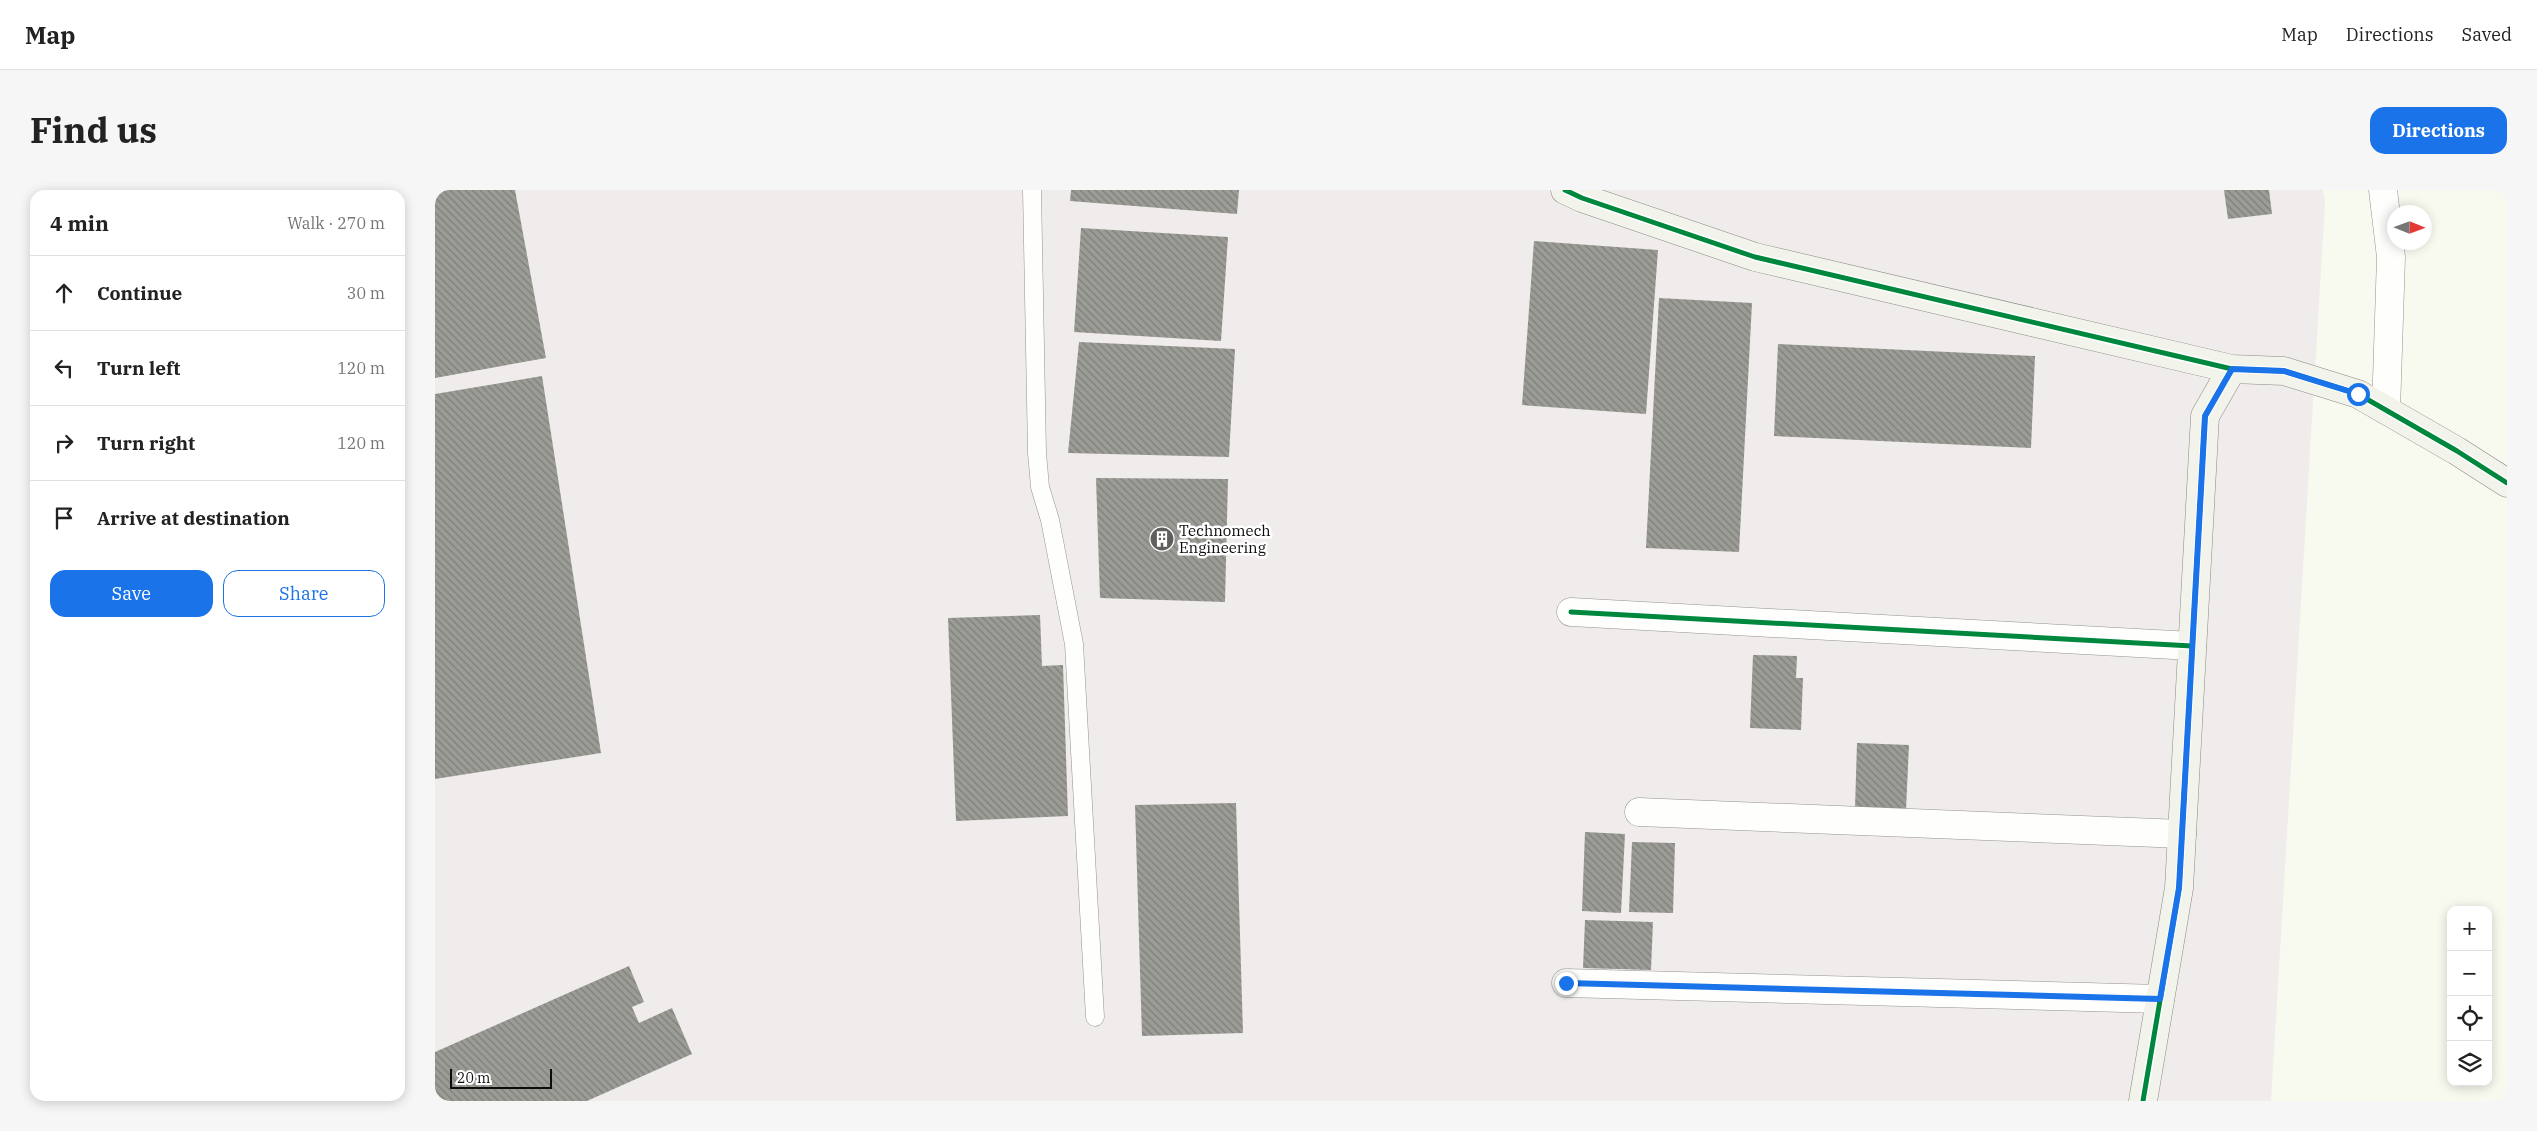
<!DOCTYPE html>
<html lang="en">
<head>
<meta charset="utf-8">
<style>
	:root { --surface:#fff; --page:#f6f6f6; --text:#222; --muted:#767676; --line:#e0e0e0; --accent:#1a73e8 }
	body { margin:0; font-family:"IBM Plex Serif",serif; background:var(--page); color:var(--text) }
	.controls { position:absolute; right:15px; bottom:15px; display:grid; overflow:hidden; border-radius:10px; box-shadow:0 2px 12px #0003 }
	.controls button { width:45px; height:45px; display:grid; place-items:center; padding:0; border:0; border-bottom:1px solid var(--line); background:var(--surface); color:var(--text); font:25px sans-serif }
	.compass { position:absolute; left:1952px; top:15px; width:45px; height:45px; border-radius:50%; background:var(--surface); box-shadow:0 2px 12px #0003; rotate:91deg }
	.scale { position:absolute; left:15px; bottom:12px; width:102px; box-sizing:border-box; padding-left:5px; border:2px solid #0c0c0c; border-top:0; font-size:14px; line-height:18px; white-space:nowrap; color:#0c0c0c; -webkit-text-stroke:4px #fff; paint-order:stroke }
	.stop { position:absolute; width:15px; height:15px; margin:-11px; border:4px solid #1a73e8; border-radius:50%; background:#fff }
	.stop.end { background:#1a73e8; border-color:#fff; box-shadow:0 1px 5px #0008 }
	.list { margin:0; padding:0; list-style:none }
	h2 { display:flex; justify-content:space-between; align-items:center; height:65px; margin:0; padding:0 20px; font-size:21px }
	h2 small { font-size:16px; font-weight:400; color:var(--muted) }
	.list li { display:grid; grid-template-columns:32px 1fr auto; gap:15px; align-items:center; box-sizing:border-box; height:75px; padding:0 20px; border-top:1px solid var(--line) }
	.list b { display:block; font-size:19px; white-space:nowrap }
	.list em { font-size:16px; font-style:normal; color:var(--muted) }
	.actions { display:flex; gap:10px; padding:15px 20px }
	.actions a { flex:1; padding:11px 0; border:1px solid var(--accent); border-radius:15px; text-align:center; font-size:18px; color:var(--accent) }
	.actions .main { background:var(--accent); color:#fff }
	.icon { flex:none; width:28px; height:28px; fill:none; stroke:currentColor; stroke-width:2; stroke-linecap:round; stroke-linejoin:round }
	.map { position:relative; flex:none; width:2072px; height:911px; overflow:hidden; border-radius:15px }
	header { display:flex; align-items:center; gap:30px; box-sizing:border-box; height:70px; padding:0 25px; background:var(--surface); border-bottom:1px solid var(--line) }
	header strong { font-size:24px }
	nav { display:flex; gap:28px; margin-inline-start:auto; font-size:18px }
	.intro { display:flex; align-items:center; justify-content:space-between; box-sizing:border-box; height:120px; padding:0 30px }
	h1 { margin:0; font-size:35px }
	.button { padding:12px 22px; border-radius:15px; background:var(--accent); color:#fff; font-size:18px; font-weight:700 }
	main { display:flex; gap:30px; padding:0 30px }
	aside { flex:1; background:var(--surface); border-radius:15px; box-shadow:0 2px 12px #0003 }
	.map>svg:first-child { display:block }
	.industrial { fill:#f0ecec }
	.building { fill:url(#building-back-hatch) }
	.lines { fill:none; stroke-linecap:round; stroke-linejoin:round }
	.lane-casing { stroke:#92938f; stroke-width:19 }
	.street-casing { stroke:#92938f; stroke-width:29 }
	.secondary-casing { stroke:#898a85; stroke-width:29 }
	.lane { stroke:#fefefd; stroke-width:18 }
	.street { stroke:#fefefd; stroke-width:28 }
	.secondary { stroke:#f2f3ea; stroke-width:28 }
	.cycleway-casing { stroke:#fff; stroke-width:8 }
	.cycleway { stroke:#00873e; stroke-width:5 }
	.route { stroke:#1a73e8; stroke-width:6 }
	.labels { text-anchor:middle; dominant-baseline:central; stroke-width:5; stroke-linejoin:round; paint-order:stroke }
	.poi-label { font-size:15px; fill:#0c0c0c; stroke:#fff; text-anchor:start }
</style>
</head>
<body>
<header>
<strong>Map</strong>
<nav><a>Map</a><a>Directions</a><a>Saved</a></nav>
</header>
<div class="intro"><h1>Find us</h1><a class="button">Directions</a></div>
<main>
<aside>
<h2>4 min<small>Walk · 270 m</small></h2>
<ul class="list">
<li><svg class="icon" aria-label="ahead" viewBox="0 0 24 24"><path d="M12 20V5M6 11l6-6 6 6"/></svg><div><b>Continue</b></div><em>30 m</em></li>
<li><svg class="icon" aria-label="left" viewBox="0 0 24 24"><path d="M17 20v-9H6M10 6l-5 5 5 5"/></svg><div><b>Turn left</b></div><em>120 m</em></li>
<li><svg class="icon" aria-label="right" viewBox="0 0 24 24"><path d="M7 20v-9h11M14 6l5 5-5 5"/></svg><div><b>Turn right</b></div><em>120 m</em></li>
<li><svg class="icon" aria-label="arrive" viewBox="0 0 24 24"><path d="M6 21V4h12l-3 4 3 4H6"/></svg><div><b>Arrive at destination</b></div></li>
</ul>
<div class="actions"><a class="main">Save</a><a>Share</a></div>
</aside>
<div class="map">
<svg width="2072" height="911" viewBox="0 0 2072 911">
	<defs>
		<pattern id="building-back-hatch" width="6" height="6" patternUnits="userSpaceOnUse" patternTransform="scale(1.25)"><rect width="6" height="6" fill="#9c9c96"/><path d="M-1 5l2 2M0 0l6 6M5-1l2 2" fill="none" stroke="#7e7e79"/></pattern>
	</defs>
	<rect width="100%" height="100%" fill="#f8faf0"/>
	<path class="industrial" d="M0 0H1888L1890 13 1836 911H0Z"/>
	<path class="building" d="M0 0H80L111 168 0 188Z
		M636 0H804L802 24 635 11Z
		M1789 0H1834L1837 24 1793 29Z
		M646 38 793 47 786 151 639 142Z
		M1099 51 1223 60 1211 224 1087 215Z
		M1224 108 1317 113 1304 362 1211 358Z
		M644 152 800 159 794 267 633 263Z
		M1343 154 1600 166 1596 258 1339 246Z
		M107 186 166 563 0 589V204Z
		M661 288 793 289 790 412 665 408Z
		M605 425 607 476 628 475 633 626 521 631 513 428Z
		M1318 465 1362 466 1361 488H1368L1366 540 1315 538Z
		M1422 553 1474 555 1471 620 1420 618Z
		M801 613 808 843 707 846 700 615Z
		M1150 642 1190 644 1186 723 1147 721Z
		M1197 652 1240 653 1238 723 1194 722Z
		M1150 730 1218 732 1216 780 1148 778Z
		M194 776 209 812 197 817 204 833 237 818 257 864 152 911H0V862Z"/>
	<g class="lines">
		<defs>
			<path id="lane" d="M597 0 602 263 605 297 615 330 639 454 660 827"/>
			<path id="street" d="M1948 0 1956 67 1951 220
				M1136 422 1757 456
				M1204 622 1747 644
				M1131 793 1725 809"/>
			<path id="secondary" d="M1130 0 1147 8 1320 67 1797 179
				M1708 911 1744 698 1770 226 1797 179 1849 181 1923 204 2022 261 2072 293"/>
		</defs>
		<use href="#lane" class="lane-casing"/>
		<use href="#street" class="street-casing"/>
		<use href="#secondary" class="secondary-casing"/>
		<use href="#lane" class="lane"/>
		<use href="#street" class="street"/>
		<use href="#secondary" class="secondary"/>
		<defs>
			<path id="cycleway" d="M1130 0 1147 8 1320 67 1797 179
				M1136 422 1757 456
				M1708 911 1744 698 1770 226 1797 179 1849 181 1923 204 2022 261 2072 293"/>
		</defs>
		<use href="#cycleway" class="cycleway-casing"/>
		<use href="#cycleway" class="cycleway"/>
	</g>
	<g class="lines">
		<path class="route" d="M1131 793 1725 809 1744 698 1770 226 1797 179 1849 181 1923 204"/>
	</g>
	<defs>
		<symbol id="building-disc" viewBox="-11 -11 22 22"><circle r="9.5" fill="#5f5f5c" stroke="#fff"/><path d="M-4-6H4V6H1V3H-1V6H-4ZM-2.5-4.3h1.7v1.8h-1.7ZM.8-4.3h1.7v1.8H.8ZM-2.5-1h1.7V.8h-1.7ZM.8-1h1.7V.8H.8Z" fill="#fff"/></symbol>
	</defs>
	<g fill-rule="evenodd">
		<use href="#building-disc" x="713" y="335" width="28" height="28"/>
	</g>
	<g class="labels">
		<g class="poi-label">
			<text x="744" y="340">Technomech<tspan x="744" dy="17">Engineering</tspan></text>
		</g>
	</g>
</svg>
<div class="controls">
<button>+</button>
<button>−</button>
<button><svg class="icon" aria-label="locate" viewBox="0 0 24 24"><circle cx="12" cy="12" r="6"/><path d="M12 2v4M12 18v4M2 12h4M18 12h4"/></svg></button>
<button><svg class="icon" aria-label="layers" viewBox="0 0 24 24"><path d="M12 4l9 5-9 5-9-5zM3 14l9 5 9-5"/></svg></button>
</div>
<svg class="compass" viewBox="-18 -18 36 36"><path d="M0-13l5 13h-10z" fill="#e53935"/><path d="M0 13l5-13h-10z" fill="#767676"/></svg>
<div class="scale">20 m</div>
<div class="stop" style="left:1923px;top:204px"></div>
<div class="stop end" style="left:1131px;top:793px"></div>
</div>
</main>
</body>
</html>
